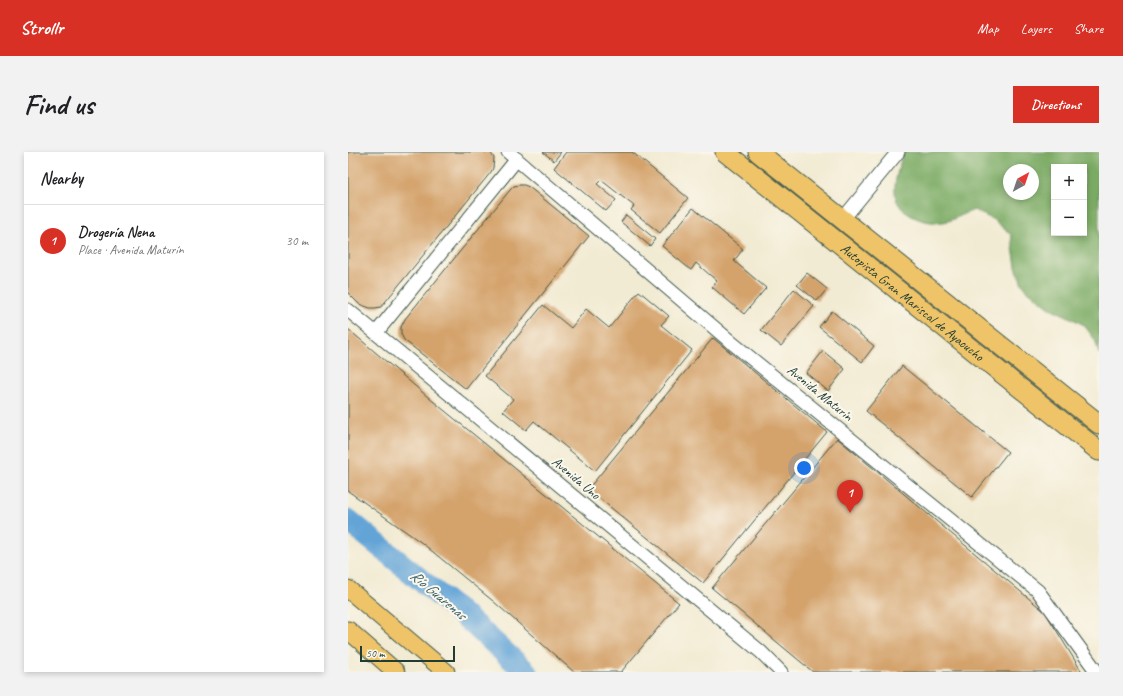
<!DOCTYPE html>
<html lang="en">
<head>
<meta charset="utf-8">
<style>
	:root { --surface:#fff; --page:#f2f2f2; --text:#202124; --muted:#757577; --line:#e0e0e0; --accent:#d93025 }
	body { margin:0; font-family:Caveat,sans-serif; background:var(--page); color:var(--text) }
	.controls { position:absolute; right:12px; top:12px; display:grid; overflow:hidden; border-radius:0px; box-shadow:0 2px 6px #0003 }
	.controls button { width:36px; height:36px; display:grid; place-items:center; padding:0; border:0; border-bottom:1px solid var(--line); background:var(--surface); color:var(--text); font:20px sans-serif }
	.compass { position:absolute; left:655px; top:12px; width:36px; height:36px; border-radius:50%; background:var(--surface); box-shadow:0 2px 6px #0003; rotate:40deg }
	.scale { position:absolute; left:12px; bottom:10px; width:95px; box-sizing:border-box; padding-left:4px; border:2px solid #1f3d34; border-top:0; font-size:11px; line-height:14px; white-space:nowrap; color:#1f3d34; -webkit-text-stroke:3px #fbf7ec; paint-order:stroke }
	.you { position:absolute; left:456px; top:316px; width:14px; height:14px; margin:-10px; border:3px solid #fff; border-radius:50%; background:#1a73e8; box-shadow:0 0 0 6px #1a73e833 }
	.badge { display:grid; place-items:center; width:26px; height:26px; border-radius:50%; background:var(--accent); color:#fff; font-size:13px; font-weight:700 }
	.pin { position:absolute; translate:-50% -33px; filter:drop-shadow(0 1px 2px #0008) }
	.pin::after { content:''; position:absolute; top:21px; width:14px; height:12px; background:inherit; clip-path:polygon(0 0,100% 0,50% 100%) }
	.list { margin:0; padding:0; list-style:none }
	h2 { display:flex; justify-content:space-between; align-items:center; height:52px; margin:0; padding:0 16px; font-size:17px }
	h2 small { font-size:13px; font-weight:400; color:var(--muted) }
	.list li { display:grid; grid-template-columns:26px 1fr auto; gap:12px; align-items:center; box-sizing:border-box; height:72px; padding:0 16px; border-top:1px solid var(--line) }
	.list b { display:block; font-size:15px; white-space:nowrap }
	.list p { margin:0; font-size:13px; white-space:nowrap; color:var(--muted) }
	.list em { font-size:13px; font-style:normal; color:var(--muted) }
	.map { position:relative; flex:none; width:751px; height:520px; overflow:hidden; border-radius:0px }
	header { display:flex; align-items:center; gap:24px; box-sizing:border-box; height:56px; padding:0 20px; background:var(--accent); color:#fff }
	header strong { font-size:19px }
	nav { display:flex; gap:22px; margin-inline-start:auto; font-size:14px }
	.intro { display:flex; align-items:center; justify-content:space-between; box-sizing:border-box; height:96px; padding:0 24px }
	h1 { margin:0; font-size:28px }
	.button { padding:10px 18px; border-radius:0px; background:var(--accent); color:#fff; font-size:14px; font-weight:700 }
	main { display:flex; gap:24px; padding:0 24px }
	aside { flex:1; background:var(--surface); border-radius:0px; box-shadow:0 2px 6px #0003 }
	.map>svg:first-child { display:block }
	.forest { fill:#7aaa64; stroke:#4c744c; fill-rule:evenodd }
	.lines { fill:none; stroke-linecap:round; stroke-linejoin:round }
	.river { stroke:#63a4d7; stroke-width:23 }
	.building { fill:#d4a36c }
	.minor-casing { stroke:#3f574c; stroke-width:15 }
	.major-casing { stroke:#3f574c; stroke-width:19 }
	.highway-casing { stroke:#3f574c; stroke-width:21 }
	.minor { stroke:#fff; stroke-width:13 }
	.major { stroke:#efc469; stroke-width:17 }
	.highway { stroke:#efc469; stroke-width:19 }
	.labels { text-anchor:middle; dominant-baseline:central; stroke-width:4; stroke-linejoin:round; paint-order:stroke }
	.street-label { font-size:14px; fill:#1f3d34; stroke:#fbf7ec }
	.water-label { font-size:15px; font-style:italic; fill:#335c65; stroke:#fbf7ec }
</style>
</head>
<body>
<header>
<strong>Strollr</strong>
<nav><a>Map</a><a>Layers</a><a>Share</a></nav>
</header>
<div class="intro"><h1>Find us</h1><a class="button">Directions</a></div>
<main>
<aside>
<h2>Nearby<small></small></h2>
<ul class="list">
<li><span class="badge">1</span><div><b>Drogería Nena</b><p>Place · Avenida Maturín</p></div><em>30 m</em></li>
</ul>
</aside>
<div class="map">
<svg width="751" height="520" viewBox="0 0 751 520">
	<rect width="100%" height="100%" fill="#fbf7ec"/>
	<filter id="ink" filterUnits="userSpaceOnUse"><feTurbulence type="fractalNoise" baseFrequency=".025" numOctaves="2"/><feDisplacementMap in="SourceGraphic" scale="8" xChannelSelector="R" yChannelSelector="G"/><feConvolveMatrix kernelMatrix="1 2 1 2 8 2 1 2 1" color-interpolation-filters="sRGB"/></filter>
	<filter id="wash" filterUnits="userSpaceOnUse"><feTurbulence type="fractalNoise" baseFrequency=".012" numOctaves="4" result="noise"/><feDisplacementMap in="SourceGraphic" scale="16" xChannelSelector="R" yChannelSelector="G"/><feGaussianBlur stdDeviation="0.9" result="paint"/><feColorMatrix in="noise" values="0 0 0 0 0 0 0 0 0 0 0 0 0 0 0 0 0 1.4 0 .05"/><feComposite in="paint" operator="in"/></filter>
	<g filter="url(#wash)">
		<rect width="100%" height="100%" fill="#f2ebd3"/>
		<path class="forest" d="M557 0H751V202L747 188 736 173 719 164 702 156 680 139 674 132 668 115 663 83 646 68 626 58C618 61 609 66 600 69 583 74 555 66 548 47 544 32 551 16 555 1ZM706 15H736V81H706ZM661 18H685V42H661Z"/>
		<g class="lines">
			<path class="river" d="M0 368 121 468 178 520"/>
		</g>
		<g id="blocks">
			<path class="building" d="M0 0H142L146 6 145 16 143 20 33 155 27 156H22L11 152 0 141Z
				M195 0H213L206 9Z
				M218 0H284L340 46 312 81 283 58 286 54 253 28 249 32 268 48 258 59 206 16Z
				M171 33H176L181 35 241 84 118 237 56 188 53 182V175L57 167 162 38 166 34Z
				M345 56 395 97 386 109 418 136 396 162 364 135 369 129 348 111 343 118 314 94Z
				M278 63 307 87 302 94 273 70Z
				M459 121 479 137 469 149 449 133Z
				M446 137 466 154 433 194 413 178Z
				M291 139 321 164 313 173 344 198 247 319 186 269 178 278 155 259 165 247 137 224 195 153 223 176 238 157 261 176Z
				M484 159 526 194 514 210 471 175Z
				M0 177 80 245 331 451 273 520H226L145 449 74 391 0 339Z
				M365 186 479 280 355 431 240 337Z
				M475 199 497 217 480 239 458 221Z
				M554 214 660 300 624 345 518 259Z
				M489 286 697 460 734 520H465L364 436Z"/>
		</g>
	</g>
	<g filter="url(#ink)">
		<use href="#blocks" fill-opacity="0" stroke="#3f574c" stroke-width="1"/>
		<g class="lines">
			<defs>
				<path id="minor" d="M160 0 383 190 690 439 749 520
					M494 68 550 0
					M0 158 413 500 433 520
					M28 181 169 7"/>
				<path id="major" d="M0 437 98 520
					M0 478 48 520"/>
				<g id="highway">
					<path id="s1" d="M377 0 751 299"/>
					<path d="M410 0 751 272"/>
				</g>
			</defs>
			<use href="#minor" class="minor-casing"/>
			<use href="#major" class="major-casing"/>
			<use href="#highway" class="highway-casing"/>
			<use href="#minor" class="minor"/>
			<use href="#major" class="major"/>
			<use href="#highway" class="highway"/>
		</g>
	</g>
	<g class="labels">
		<g class="street-label">
			<text stroke="none"><textPath href="#s1" startOffset="240">Autopista Gran Mariscal de Ayacucho</textPath></text>
			<text transform="translate(472 241) rotate(39)">Avenida Maturín</text>
			<text transform="translate(228 326) rotate(40)">Avenida Uno</text>
		</g>
		<g class="water-label">
			<text transform="translate(90 443) rotate(40)">Río Guarenas</text>
		</g>
	</g>
</svg>
<div class="controls">
<button>+</button>
<button>−</button>
</div>
<svg class="compass" viewBox="-18 -18 36 36"><path d="M0-13l5 13h-10z" fill="#e53935"/><path d="M0 13l5-13h-10z" fill="#757577"/></svg>
<div class="scale">50 m</div>
<div class="you"></div>
<div class="pin badge" style="left:502px;top:361px">1</div>
</div>
</main>
</body>
</html>
